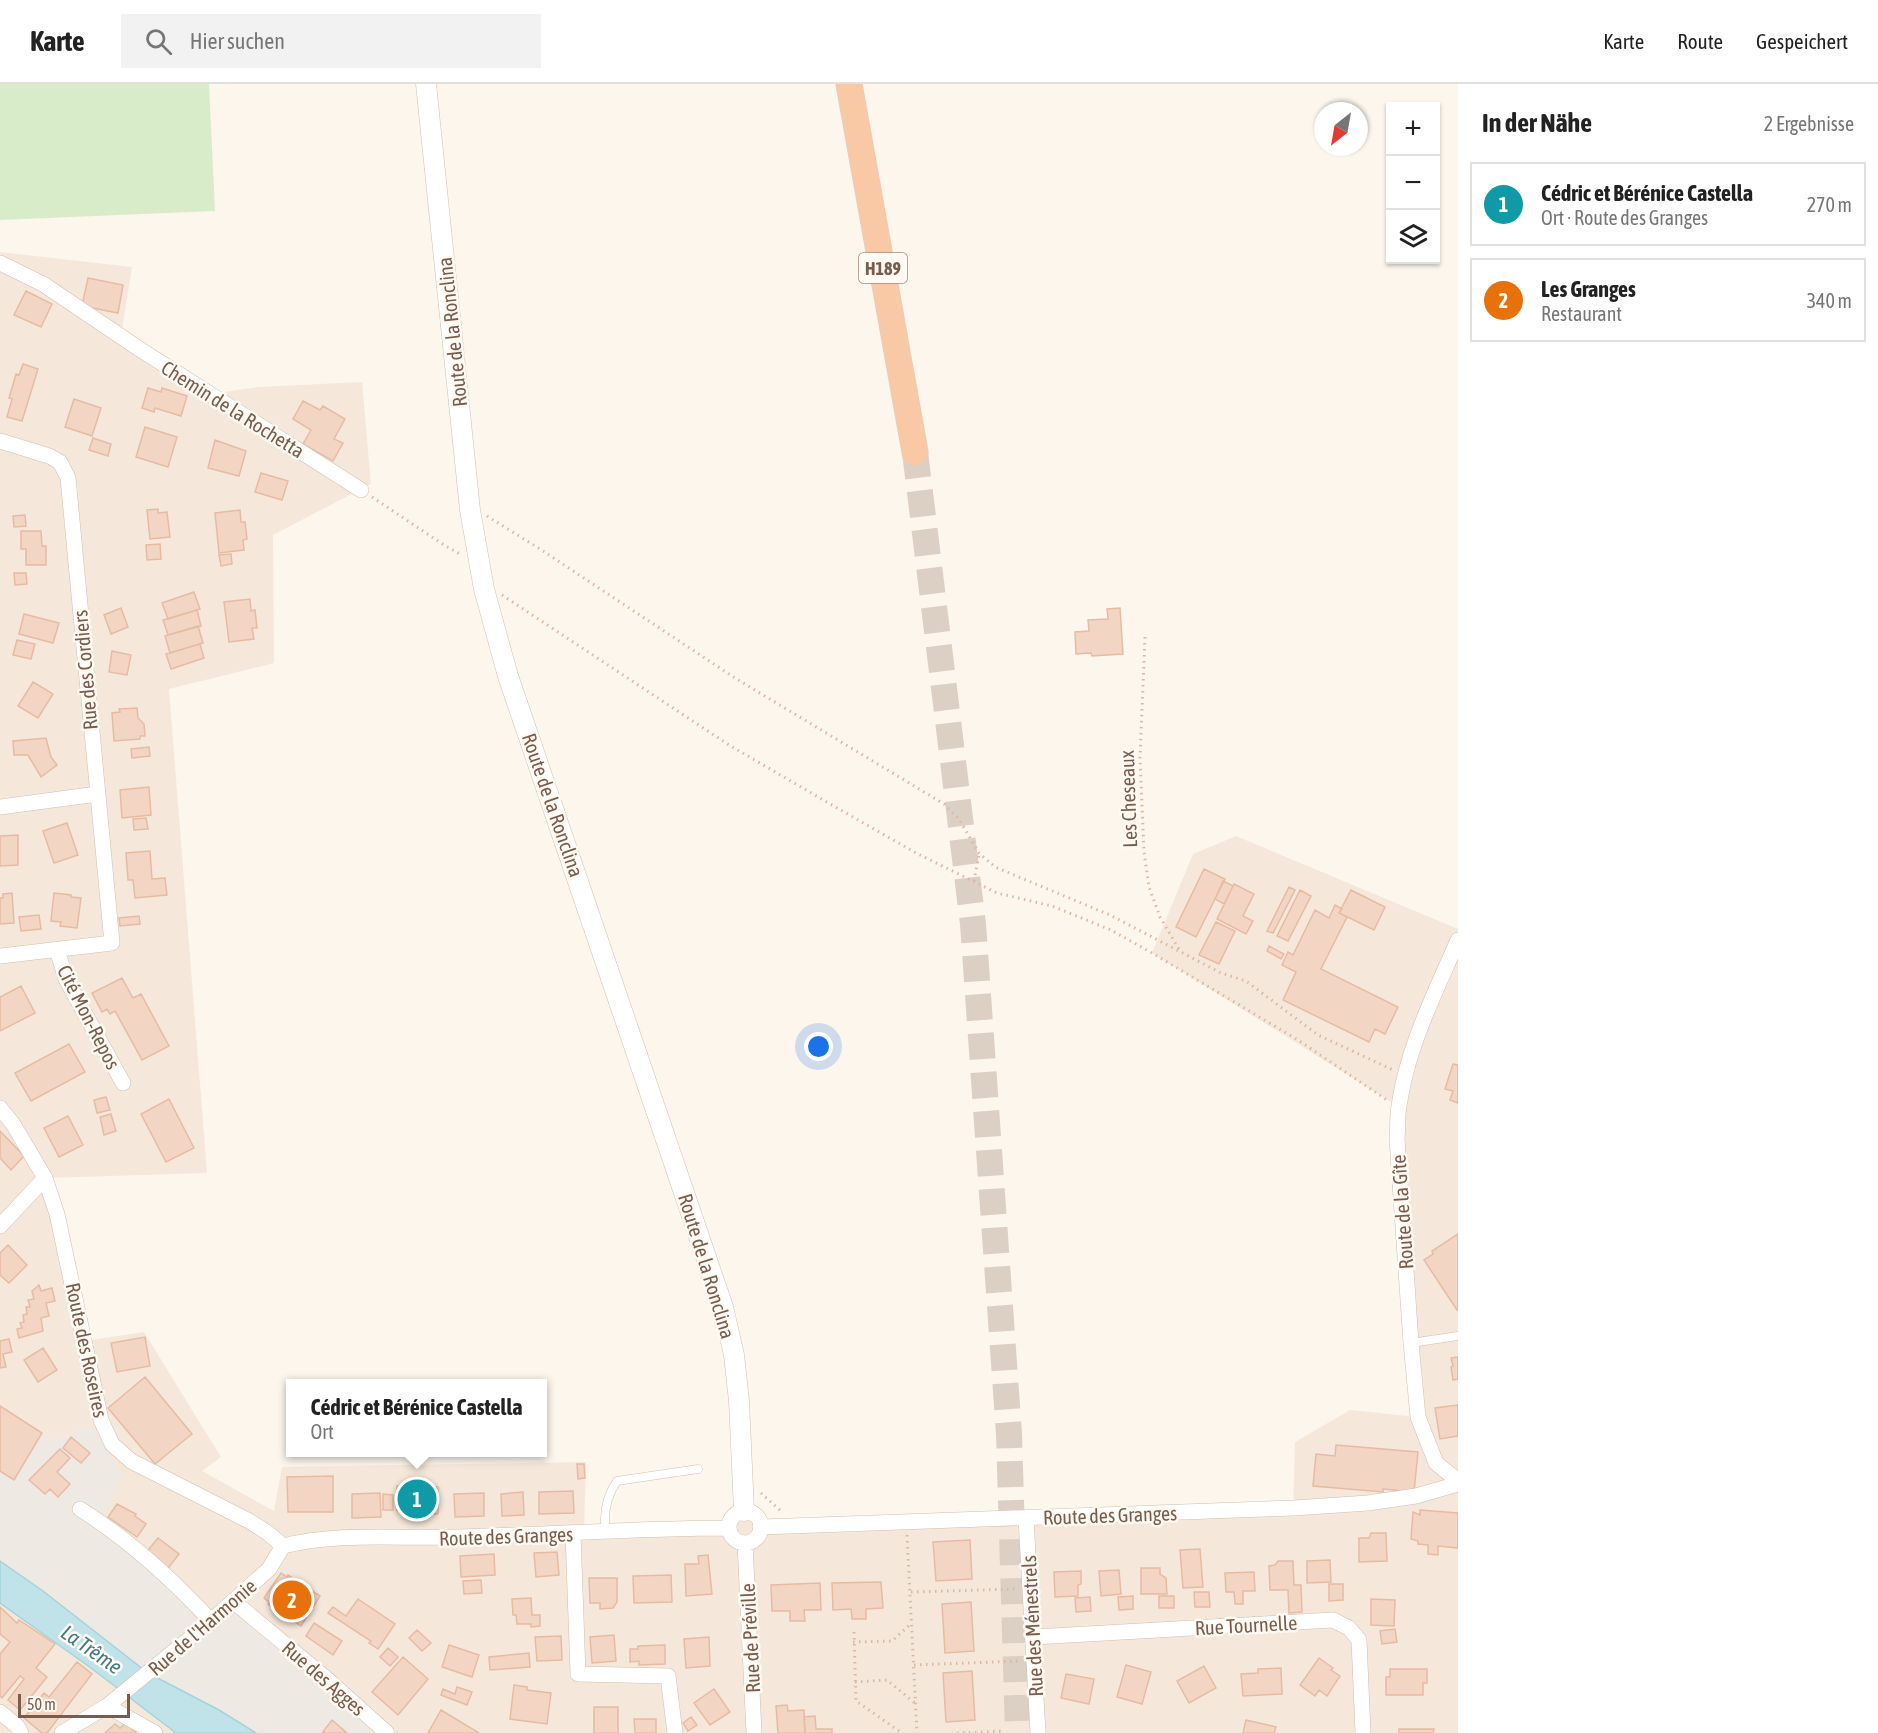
<!DOCTYPE html>
<html lang="de">
<head>
<meta charset="utf-8">
<style>
	:root { --surface:#fff; --page:#f2f2f2; --text:#222; --muted:#767676; --line:#e0e0e0; --accent:#ea580c }
	body { margin:0; font-family:"Asap Condensed",sans-serif; background:var(--page); color:var(--text) }
	.controls { position:absolute; right:18px; top:18px; display:grid; overflow:hidden; border-radius:0px; box-shadow:0 2px 4px #0004 }
	.controls button { width:54px; height:54px; display:grid; place-items:center; padding:0; border:0; border-bottom:2px solid var(--line); background:var(--surface); color:var(--text); font:30px sans-serif }
	.compass { position:absolute; left:1314px; top:18px; width:54px; height:54px; border-radius:50%; background:var(--surface); box-shadow:0 2px 4px #0004; rotate:211deg }
	.scale { position:absolute; left:18px; bottom:15px; width:112px; box-sizing:border-box; padding-left:6px; border:3px solid #7a5c4d; border-top:0; font-size:16px; line-height:21px; white-space:nowrap; color:#7a5c4d; -webkit-text-stroke:4px #fffaf3; paint-order:stroke }
	.you { position:absolute; left:819px; top:963px; width:21px; height:21px; margin:-15px; border:4px solid #fff; border-radius:50%; background:#1a73e8; box-shadow:0 0 0 9px #1a73e833 }
	.badge { display:grid; place-items:center; width:39px; height:39px; border-radius:50%; background:var(--accent); color:#fff; font-size:20px; font-weight:700 }
	.pin { position:absolute; translate:-50% -50%; border:3px solid #fff; box-shadow:0 2px 6px #0006 }
	.popup { position:absolute; left:286px; top:1295px; width:261px; height:78px; box-sizing:border-box; display:grid; place-content:center; border-radius:0px; background:var(--surface); filter:drop-shadow(0 2px 4px #0005); font-size:20px; white-space:nowrap; color:var(--muted) }
	.popup b { font-size:22px; color:var(--text) }
	.popup::after { content:''; position:absolute; left:50%; top:100%; margin-left:-12px; border:12px solid transparent; border-top-color:var(--surface) }
	.list { margin:0; padding:0; list-style:none }
	h2 { display:flex; justify-content:space-between; align-items:center; height:78px; margin:0; padding:0 24px; font-size:26px }
	h2 small { font-size:20px; font-weight:400; color:var(--muted) }
	.list li { display:grid; grid-template-columns:39px 1fr auto; gap:18px; align-items:center; box-sizing:border-box; height:84px; margin:0 12px 12px; padding:0 12px; border:2px solid var(--line); border-radius:0px }
	.list b { display:block; font-size:22px; white-space:nowrap }
	.list p { margin:0; font-size:20px; white-space:nowrap; color:var(--muted) }
	.list em { font-size:20px; font-style:normal; color:var(--muted) }
	.icon { flex:none; width:33px; height:33px; fill:none; stroke:currentColor; stroke-width:2; stroke-linecap:round; stroke-linejoin:round }
	.map { position:relative; flex:none; width:1458px; height:1649px; overflow:hidden }
	header { display:flex; align-items:center; gap:36px; box-sizing:border-box; height:84px; padding:0 30px; background:var(--surface); border-bottom:2px solid var(--line) }
	header strong { font-size:28px }
	nav { display:flex; gap:33px; margin-inline-start:auto; font-size:21px }
	.search { width:420px; height:54px; background:var(--page); display:flex; align-items:center; gap:15px; box-sizing:border-box; padding:0 21px; border-radius:0px; color:var(--muted); font-size:22px }
	main { display:flex }
	aside { flex:1; background:var(--surface) }
	.map>svg:first-child { display:block }
	.residential { fill:#f5e8da }
	.industrial { fill:#efe9e4 }
	.green { fill:#d8ecc9 }
	.water { fill:#bfe3e8; stroke:#a5d3da; stroke-width:1.5 }
	.building { fill:#f3d5c3; stroke:#e6bba3; stroke-width:1.5 }
	.lines { fill:none; stroke-linecap:round; stroke-linejoin:round }
	.trunk-tunnel { stroke:#dcd0c4; stroke-width:26; stroke-dasharray:26 13; stroke-linecap:butt }
	.service-casing { stroke:#d1beb0; stroke-width:9 }
	.minor-casing { stroke:#d1beb0; stroke-width:16 }
	.tertiary-casing { stroke:#d1beb0; stroke-width:21 }
	.trunk-casing { stroke:#dad1cd; stroke-width:27 }
	.path { stroke:#d9b8a5; stroke-width:3; stroke-dasharray:1.5 4.5; stroke-linecap:butt }
	.service { stroke:#fff; stroke-width:8 }
	.minor { stroke:#fff; stroke-width:15 }
	.tertiary { stroke:#fff; stroke-width:20 }
	.trunk { stroke:#f9c8a4; stroke-width:26 }
	.labels { text-anchor:middle; dominant-baseline:central; stroke-width:5; stroke-linejoin:round; paint-order:stroke }
	.shield { fill:#fffaf3; stroke:#a28b7f; stroke-width:1.5 }
	.shield-label { font-size:18px; font-weight:bold; fill:#7a5c4d }
	.street-label { font-size:20px; fill:#7a5c4d; stroke:#fffaf3 }
	.water-label { font-size:21px; font-style:italic; fill:#437c86; stroke:#fffaf3 }
</style>
</head>
<body>
<header>
<strong>Karte</strong>
<div class="search"><svg class="icon" aria-label="search" viewBox="0 0 24 24"><circle cx="10" cy="10" r="6"/><path d="M15 15l6 6"/></svg>Hier suchen</div>
<nav><a>Karte</a><a>Route</a><a>Gespeichert</a></nav>
</header>
<main>
<div class="map">
<svg width="1458" height="1649" viewBox="0 0 1458 1649">
	<rect width="100%" height="100%" fill="#fdf6ec"/>
	<path class="residential" d="M0 168 132 183 121 252 211 310 257 303 362 298 371 400 273 451 274 579 169 605 207 1089 46 1094 84 1257 144 1248 221 1373 202 1387 274 1427 282 1383 586 1378 584 1449 729 1440 736 1430 751 1429 760 1439 1293 1424 1295 1358 1350 1326 1418 1333 1399 1023 1152 869 1193 770 1236 752 1458 845V1649H387L211 1537 99 1434 90 1340 56 1357 0 1322Z
		M0 1519 91 1584 176 1649H0Z"/>
	<path class="industrial" d="M0 1322 56 1357 90 1340 123 1392 99 1434 210 1536 233 1517 387 1649H256L219 1626 148 1589 43 1507 0 1477Z"/>
	<path class="green" d="M0 0H209L215 127 0 136Z"/>
	<path class="water" d="M0 1477 43 1507 148 1589 219 1626 256 1649H176L91 1584 0 1519Z"/>
	<path class="building" d="M88 194 123 201 118 229 82 222Z
		M26 207 52 220 41 243 14 231Z
		M23 280 38 285 22 337 7 333 12 315 9 314 16 290 19 291Z
		M148 304 161 308 162 304 187 312 181 332 155 324 154 328 142 324Z
		M74 315 101 324 92 352 65 343Z
		M303 317 320 326 323 322 345 335 334 355 343 359 333 377 303 360 311 346 293 335Z
		M145 343 177 353 168 383 136 373Z
		M93 354 111 360 108 372 89 366Z
		M215 356 246 367 239 392 208 384Z
		M261 389 288 397 282 416 255 408Z
		M158 425V429L167 428 170 453 150 455 147 426Z
		M240 426 241 438H245L247 455 243 456 244 466 219 469 215 429Z
		M25 431 26 442 14 443 13 432Z
		M21 447H41L42 462H46V481H26V465H21Z
		M160 460 161 475 147 476 146 461Z
		M231 470 232 480 221 482 219 471Z
		M14 489H26L27 500 15 501Z
		M194 508 200 525 168 535 162 519Z
		M250 515 251 527 255 526 257 544H252L254 555 229 558 224 518Z
		M121 524 128 543 111 550 104 531Z
		M1120 524 1123 570 1092 572 1091 569 1076 570 1075 548 1089 547 1088 536 1108 535 1107 525Z
		M197 526 201 542 168 551 163 536Z
		M24 530 59 539 53 559 19 550Z
		M198 542 203 559 170 569 165 552Z
		M17 556 35 560 31 575 13 571Z
		M200 560 204 574 171 585 166 570Z
		M112 567 131 571 127 591 109 588Z
		M33 598 53 610 38 634 18 622Z
		M137 624 138 634 144 640 145 652H140V655L114 657 112 629 120 628 119 625Z
		M46 654 51 673 57 681 41 693 28 671H14L13 657Z
		M149 663 150 672 132 674 131 665Z
		M149 703 151 731 122 734 120 706Z
		M146 734 148 745 134 746 133 735Z
		M67 739 78 771 54 779 43 747Z
		M18 751V781L0 782V752Z
		M150 767 152 795 165 794 167 811 135 814 133 796H128L126 769Z
		M1204 785 1225 795 1196 853 1176 843Z
		M1223 797 1233 802 1224 820 1215 815Z
		M1234 800 1254 810 1243 832 1253 837 1246 850 1217 835Z
		M1289 803 1295 806 1273 849 1267 847Z
		M1300 806 1311 812 1288 857 1277 852Z
		M1351 806 1385 823 1374 846 1339 829Z
		M12 809 14 839 0 840V814H3V810Z
		M54 809 71 811V813L81 814 77 844 60 842 61 838 51 837Z
		M1335 821 1342 825 1339 829 1347 833 1321 885 1398 923 1385 950 1375 945 1369 958 1283 916 1296 888 1282 881 1288 868 1293 871 1315 826 1329 834Z
		M39 831 41 845 21 847 19 833Z
		M139 832 140 840 120 842 119 834Z
		M1216 838 1235 847 1219 880 1199 871Z
		M1269 862 1284 870 1281 875 1267 867Z
		M122 894 133 914 141 910 169 962 142 976 115 927 110 930 107 925 102 928 92 909Z
		M21 902 35 929 0 947V913Z
		M69 960 85 988 31 1017 15 989Z
		M1453 980 1458 981V1019L1450 1016 1453 1007 1445 1005Z
		M106 1013 110 1026 97 1029 94 1016Z
		M169 1015 194 1064 166 1078 141 1030Z
		M111 1030 116 1047 104 1051 100 1033Z
		M68 1032 83 1061 59 1073 44 1044Z
		M0 1047 24 1072 11 1086 0 1074Z
		M1458 1150V1225L1457 1226 1424 1176 1433 1170 1432 1167Z
		M8 1161 27 1181 9 1199 0 1191V1169Z
		M39 1201 41 1207 52 1204 55 1217 46 1219 49 1232 41 1234 43 1247 19 1254 17 1245 22 1244 20 1239 24 1238 23 1231 27 1230 26 1223H30L28 1216 34 1215 32 1207Z
		M145 1253 150 1282 117 1288 111 1259Z
		M9 1255 12 1268 3 1270 6 1283 0 1284V1257Z
		M43 1264 57 1286 38 1298 24 1276Z
		M1458 1273V1295L1453 1296 1451 1283 1453 1282 1451 1274Z
		M145 1293 192 1350 155 1380 108 1324Z
		M1458 1321V1352L1440 1355 1435 1324Z
		M0 1322 42 1349 14 1396 0 1387Z
		M71 1353 90 1369 81 1379 63 1364Z
		M1336 1361 1418 1368 1414 1408 1383 1405V1408L1313 1402 1316 1370 1335 1372Z
		M60 1365 70 1374 57 1388 70 1400 58 1413 50 1405 45 1410 29 1396Z
		M577 1380H584L585 1394 578 1395Z
		M333 1392V1428H288L287 1393Z
		M397 1402 438 1403V1430H407V1426H397Z
		M573 1407 574 1429 539 1430V1408Z
		M523 1408 524 1431 502 1432 501 1410Z
		M380 1409 381 1433 352 1434V1410Z
		M484 1409V1432L455 1433 454 1410Z
		M383 1410 393 1411V1426H383Z
		M117 1420 136 1430 135 1432 146 1440 137 1453 108 1433Z
		M1420 1426 1458 1429V1464L1438 1462V1471L1428 1470V1461L1418 1460V1457L1411 1455 1413 1428 1420 1431Z
		M1371 1449H1386L1387 1477 1359 1478V1454H1369Z
		M158 1454 179 1470 166 1487 145 1470Z
		M970 1456 972 1495 936 1497 933 1458Z
		M1200 1465 1203 1503 1183 1504 1180 1466Z
		M557 1468 559 1491 536 1493 534 1469Z
		M494 1470 495 1491 461 1493 460 1472Z
		M708 1471 712 1510 686 1512 685 1480H699L698 1472Z
		M1330 1476 1331 1498 1307 1499V1477Z
		M1278 1477H1293L1294 1501H1301L1302 1528 1289 1529 1288 1506H1270L1269 1482 1275 1481Z
		M1141 1484H1160V1490L1166 1494 1167 1510H1141Z
		M1119 1486 1121 1510 1101 1512 1099 1487Z
		M1081 1487V1500L1078 1501V1512L1055 1513 1054 1488Z
		M1254 1488 1255 1507H1243V1520H1235L1234 1508H1226L1225 1489Z
		M281 1489 287 1493 288 1491 320 1512 301 1542 268 1520 269 1518 264 1514Z
		M671 1491 672 1518 634 1519 633 1492Z
		M589 1494H617V1518L613 1524 600 1525V1519H590Z
		M481 1496 482 1509 464 1510 463 1497Z
		M881 1498 883 1524 866 1525V1535H852L851 1525 833 1526 832 1499Z
		M820 1499 821 1526H804L805 1537H790V1527H772L771 1501Z
		M1329 1500H1343V1516L1329 1517Z
		M1194 1508H1209L1210 1523H1195Z
		M1133 1512V1525L1119 1526 1118 1513Z
		M1159 1512H1174V1524H1159Z
		M1090 1513 1091 1527 1076 1528 1075 1514Z
		M531 1514 532 1531H540V1542L531 1543V1540H517L516 1531H513L512 1515Z
		M358 1515 395 1540 378 1565 369 1559 371 1557 328 1529 333 1523 346 1532Z
		M1371 1515 1395 1516 1394 1542 1371 1541Z
		M971 1518 974 1567 945 1569 942 1520Z
		M0 1523 17 1539 19 1536 55 1560 36 1584 47 1593 20 1626 8 1616 24 1595 20 1592 2 1614 0 1612V1570L10 1558 0 1550Z
		M314 1539 342 1557 333 1571 306 1552Z
		M1395 1545 1397 1558 1382 1560 1380 1547Z
		M417 1546 431 1559 422 1567 409 1554Z
		M614 1551 616 1577 592 1579 590 1553Z
		M561 1552 562 1576 537 1577 535 1553Z
		M709 1553 710 1582 686 1584 684 1555Z
		M449 1561 479 1571 472 1593 442 1583Z
		M665 1561V1580L639 1581V1577L630 1578V1565H638V1562Z
		M388 1564 398 1573 390 1582 380 1573Z
		M529 1569 530 1583 490 1586 489 1573Z
		M403 1573 428 1595 398 1631 372 1608Z
		M1319 1574 1333 1584 1331 1586 1340 1592 1327 1612 1319 1606 1315 1612 1300 1601Z
		M77 1578 92 1590 47 1649H42L24 1634 44 1609 49 1613Z
		M1126 1581 1151 1588 1142 1620 1117 1613Z
		M1204 1582 1216 1604 1189 1619 1177 1597Z
		M1281 1584 1282 1610 1243 1612 1241 1590 1258 1589V1585Z
		M1390 1585H1427V1599H1423V1611H1386V1593H1390Z
		M972 1587 975 1636 946 1638 943 1589Z
		M1066 1590 1094 1595 1089 1620 1061 1614Z
		M514 1601 527 1603V1606L551 1609 547 1640 510 1635Z
		M457 1603 472 1608 467 1621 441 1611 443 1605 455 1610Z
		M714 1605 730 1628 710 1641 694 1619Z
		M787 1621 788 1627 804 1626 805 1649H778L776 1622Z
		M594 1623H618V1649H594Z
		M441 1626 479 1649H428Z
		M815 1632 816 1645H832V1649H805L804 1633Z
		M691 1633 697 1641 688 1647 683 1639Z
		M634 1635H656V1649H635Z
		M332 1636 347 1649H322Z
		M1246 1636 1276 1643 1274 1649H1243Z
		M126 1639 136 1649H105L115 1640 120 1644Z
		M1399 1645H1434L1433 1649H1399Z"/>
	<g class="lines">
		<path class="trunk-tunnel" d="M915 368 973 840 1009 1350 1018 1649"/>
		<defs>
			<path id="service" d="M1411 1259 1458 1252
				M606 1448C603 1429 606 1413 617 1397L698 1385"/>
			<path id="minor" d="M0 179 43 200 141 266 361 406
				M0 357 49 372 60 378 68 394 112 859 0 872
				M0 723 97 710
				M1458 856C1435 909 1407 964 1399 1022 1397 1033 1398 1044 1397 1055L1411 1259 1418 1333 1436 1379 1458 1397
				M57 866 66 895 123 999
				M0 1024 13 1040 45 1094 57 1130 101 1336 112 1360 131 1377 249 1437 268 1449 283 1462
				M0 1142 45 1094
				M80 1425C128 1455 172 1495 211 1537
				M729 1443a16 16 0 1 1 32 0a16 16 0 1 1-32 0Z
				M1026 1434 1038 1649
				M760 1443 1294 1424 1368 1419 1416 1412 1458 1400
				M573 1450 578 1590 668 1592 675 1649
				M745 1459 754 1649
				M283 1462C338 1448 399 1455 455 1453 547 1451 638 1444 729 1444
				M233 1517 328 1596 387 1649
				M1034 1553 1333 1536 1349 1544 1359 1556 1363 1649
				M107 1622 155 1649
				M0 1628 17 1642 21 1649
				M62 1649 107 1622 211 1537 269 1485 283 1462"/>
			<path id="tertiary" d="M426 0 470 426 484 505 508 592 723 1223 734 1271 739 1317 744 1427"/>
			<path id="trunk" d="M849 0 915 368"/>
		</defs>
		<use href="#service" class="service-casing"/>
		<use href="#minor" class="minor-casing"/>
		<use href="#tertiary" class="tertiary-casing"/>
		<use href="#trunk" class="trunk-casing"/>
		<path class="path" d="M372 413 444 461 460 470
			M487 432 540 465 735 594 944 720 959 735 979 769 995 783 1110 831 1221 889 1246 897 1318 951 1393 986
			M502 511 729 661 825 717 916 769 997 809 1052 822 1111 846 1152 869 1298 956 1387 1016
			M1145 553 1140 674 1144 768 1149 803 1160 833 1180 867
			M974 797 979 770
			M761 1409 783 1429
			M907 1451 917 1649
			M911 1508 1016 1505
			M854 1548 856 1617 902 1649
			M853 1558 892 1557 912 1539
			M914 1581 1020 1577
			M855 1598 887 1596 916 1620
			M957 1649 1003 1647"/>
		<use href="#service" class="service"/>
		<use href="#minor" class="minor"/>
		<use href="#tertiary" class="tertiary"/>
		<use href="#trunk" class="trunk"/>
	</g>
	<g class="labels">
		<rect class="shield" x="859" y="169" width="48" height="30" rx="4.5"/>
		<g class="shield-label">
			<text x="883" y="184">H189</text>
		</g>
		<g class="street-label">
			<text transform="translate(452 248) rotate(-96)">Route de la Ronclina</text>
			<text transform="translate(233 325) rotate(32)">Chemin de la Rochetta</text>
			<text transform="translate(85 586) rotate(-95)">Rue des Cordiers</text>
			<text transform="translate(1128 715) rotate(-92)">Les Cheseaux</text>
			<text transform="translate(553 721) rotate(71)">Route de la Ronclina</text>
			<text transform="translate(89 933) rotate(63)">Cité Mon-Repos</text>
			<text transform="translate(1402 1128) rotate(-94)">Route de la Gîte</text>
			<text transform="translate(707 1182) rotate(73)">Route de la Ronclina</text>
			<text transform="translate(87 1266) rotate(78)">Route des Roseires</text>
			<text transform="translate(1110 1431) rotate(-2)">Route des Granges</text>
			<text transform="translate(506 1452) rotate(-2)">Route des Granges</text>
			<text transform="translate(1246 1541) rotate(-3)">Rue Tournelle</text>
			<text transform="translate(1032 1542) rotate(-93)">Rue des Ménestrels</text>
			<text transform="translate(202 1543) rotate(-41)">Rue de l'Harmonie</text>
			<text transform="translate(750 1554) rotate(-93)">Rue de Préville</text>
			<text transform="translate(324 1594) rotate(41)">Rue des Agges</text>
		</g>
		<g class="water-label">
			<text transform="translate(92 1565) rotate(35)">La Trême</text>
		</g>
	</g>
</svg>
<div class="controls">
<button>+</button>
<button>−</button>
<button><svg class="icon" aria-label="layers" viewBox="0 0 24 24"><path d="M12 4l9 5-9 5-9-5zM3 14l9 5 9-5"/></svg></button>
</div>
<svg class="compass" viewBox="-18 -18 36 36"><path d="M0-13l5 13h-10z" fill="#e53935"/><path d="M0 13l5-13h-10z" fill="#767676"/></svg>
<div class="scale">50 m</div>
<div class="you"></div>
<div class="pin badge" style="left:417px;top:1415px;background:#0f9aa8">1</div>
<div class="popup"><b>Cédric et Bérénice Castella</b>Ort</div>
<div class="pin badge" style="left:292px;top:1516px;background:#e8710a">2</div>
</div>
<aside>
<h2>In der Nähe<small>2 Ergebnisse</small></h2>
<ul class="list">
<li><span class="badge" style="background:#0f9aa8">1</span><div><b>Cédric et Bérénice Castella</b><p>Ort · Route des Granges</p></div><em>270 m</em></li>
<li><span class="badge" style="background:#e8710a">2</span><div><b>Les Granges</b><p>Restaurant</p></div><em>340 m</em></li>
</ul>
</aside>
</main>
</body>
</html>
